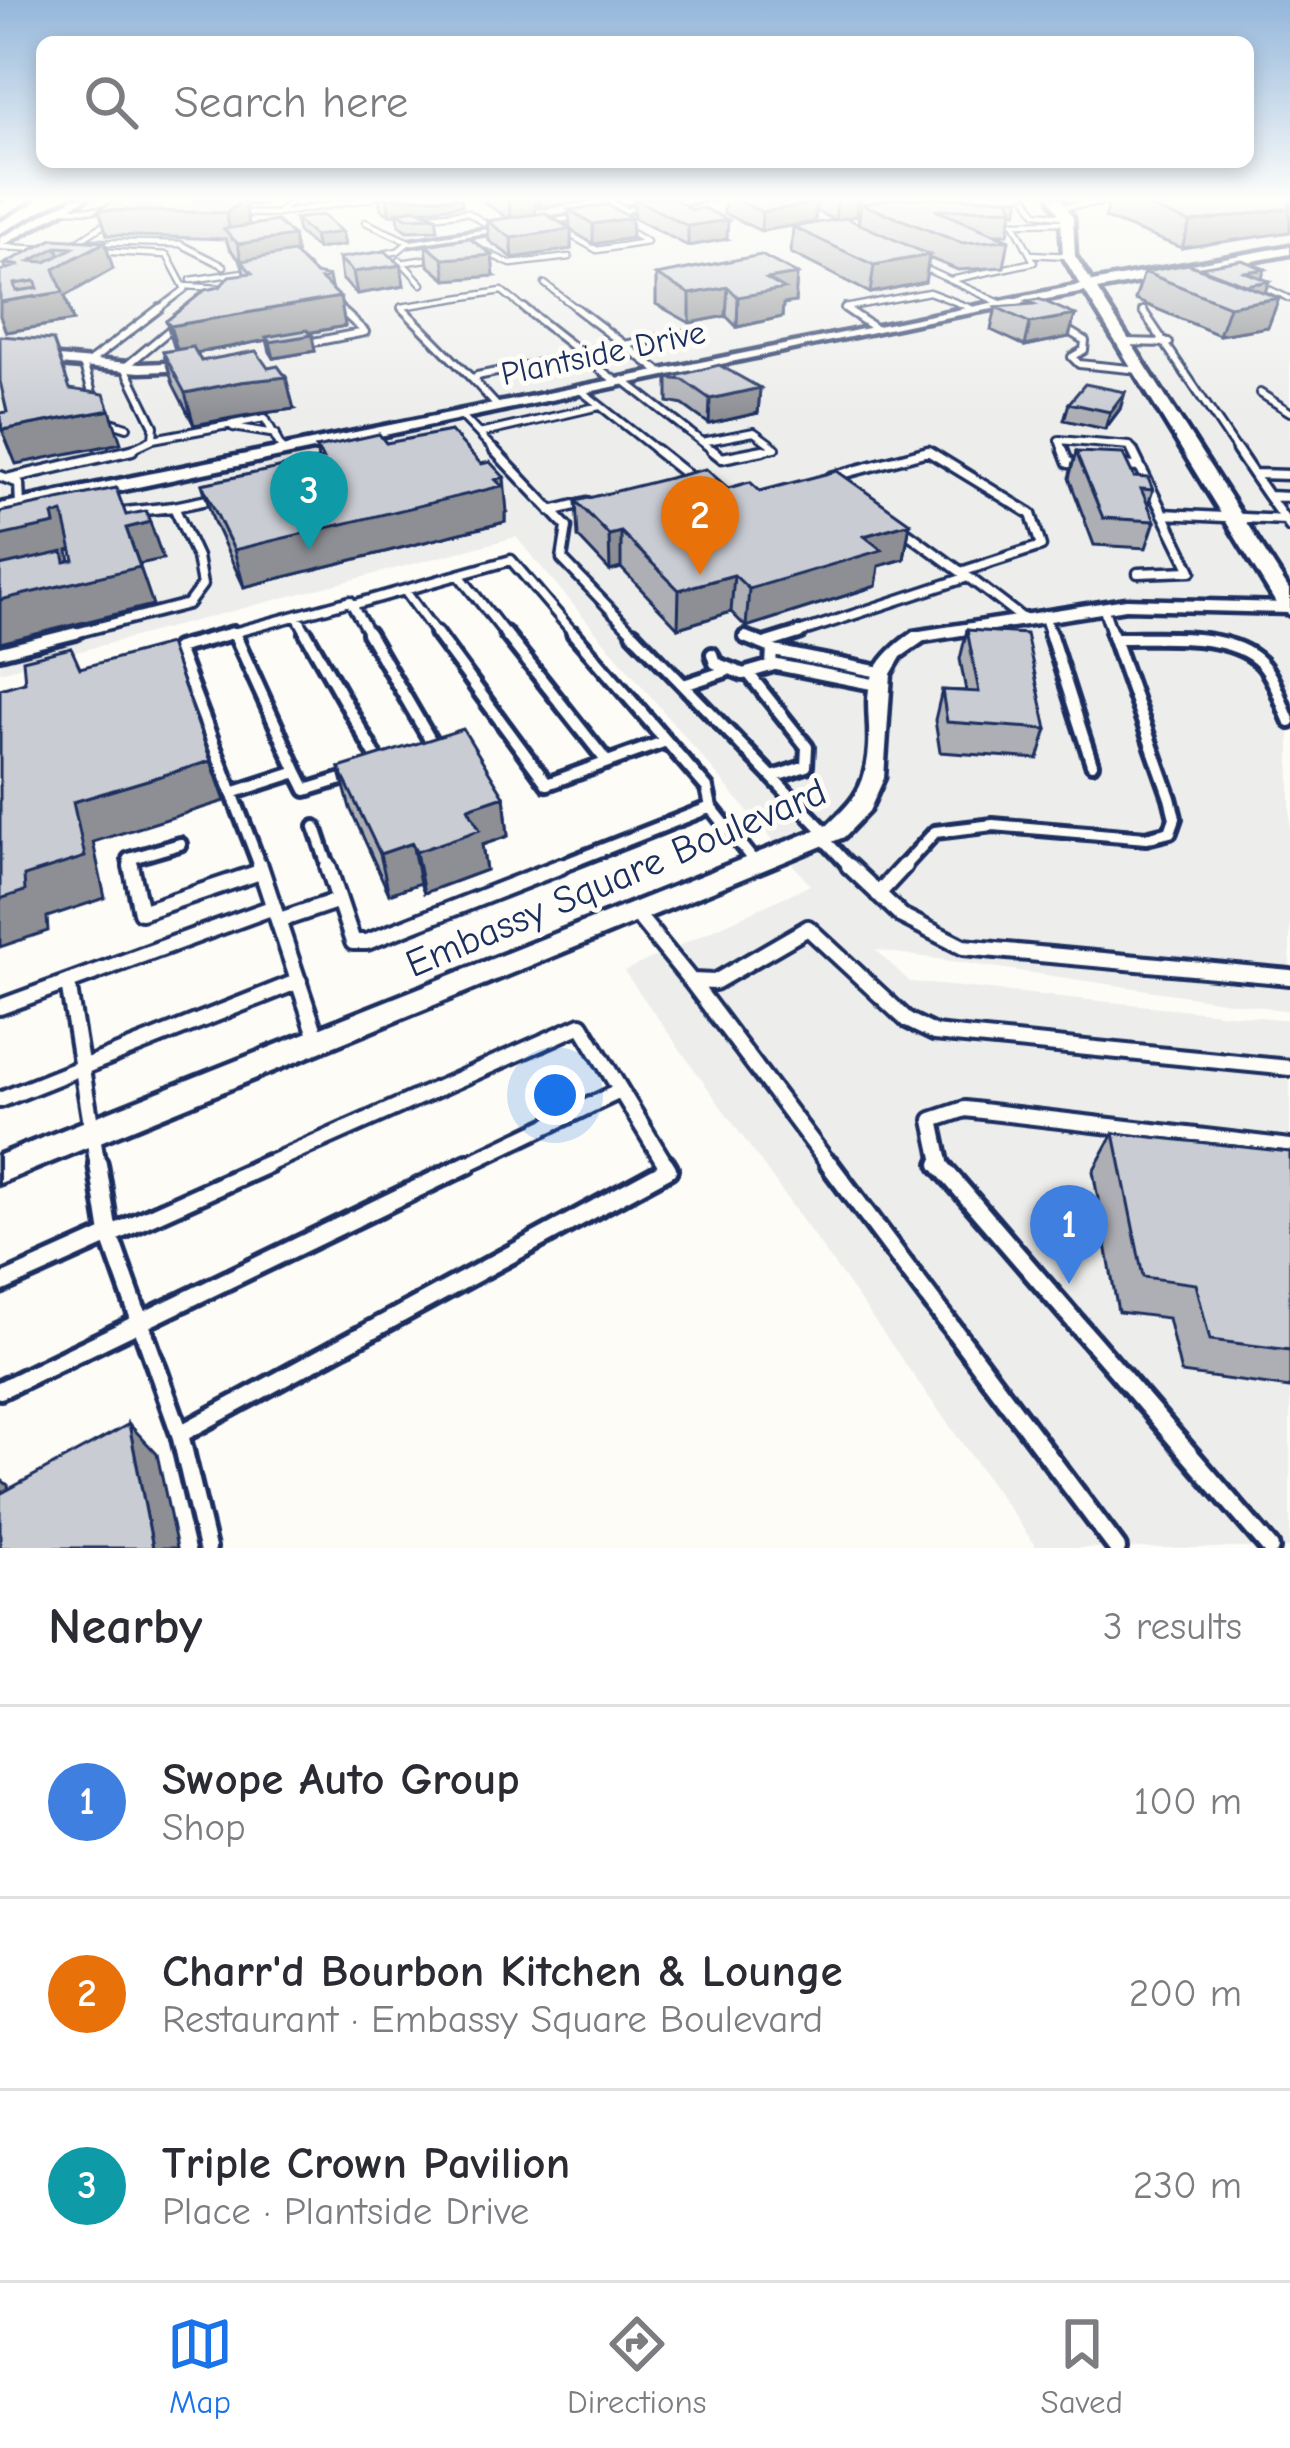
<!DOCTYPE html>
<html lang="en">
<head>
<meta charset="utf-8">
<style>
	:root { --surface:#fff; --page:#f2f2f3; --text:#2b2b33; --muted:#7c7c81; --line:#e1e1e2; --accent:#1a73e8 }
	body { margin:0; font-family:"Comic Neue",sans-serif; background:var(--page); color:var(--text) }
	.you { position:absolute; left:555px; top:1095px; width:42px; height:42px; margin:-30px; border:9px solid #fff; border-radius:50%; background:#1a73e8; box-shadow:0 0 0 18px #1a73e833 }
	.badge { display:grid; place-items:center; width:78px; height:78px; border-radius:50%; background:var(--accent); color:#fff; font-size:39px; font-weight:700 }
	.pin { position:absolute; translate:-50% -99px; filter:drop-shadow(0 3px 6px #0008) }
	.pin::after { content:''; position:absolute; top:63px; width:42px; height:36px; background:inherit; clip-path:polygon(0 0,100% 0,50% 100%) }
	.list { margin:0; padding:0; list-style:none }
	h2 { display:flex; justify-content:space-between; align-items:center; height:156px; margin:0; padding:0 48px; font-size:51px }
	h2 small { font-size:39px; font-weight:400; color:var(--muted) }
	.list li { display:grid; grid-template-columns:78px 1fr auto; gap:36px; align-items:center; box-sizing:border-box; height:192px; padding:0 48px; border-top:3px solid var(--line) }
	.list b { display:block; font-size:45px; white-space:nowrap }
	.list p { margin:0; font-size:39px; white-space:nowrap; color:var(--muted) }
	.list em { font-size:39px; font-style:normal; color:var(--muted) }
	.icon { flex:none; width:66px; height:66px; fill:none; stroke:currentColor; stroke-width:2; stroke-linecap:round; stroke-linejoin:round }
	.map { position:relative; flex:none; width:1290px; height:1548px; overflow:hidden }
	.search { position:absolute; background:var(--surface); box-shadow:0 6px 18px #0003; left:36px; right:36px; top:36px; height:132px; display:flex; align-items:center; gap:30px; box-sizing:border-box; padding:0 42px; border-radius:18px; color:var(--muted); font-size:45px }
	.sheet { height:732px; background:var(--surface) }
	nav { display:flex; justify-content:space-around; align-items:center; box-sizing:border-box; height:168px; border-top:3px solid var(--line); background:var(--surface); font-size:33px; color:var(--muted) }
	nav a { display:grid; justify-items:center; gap:6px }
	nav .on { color:var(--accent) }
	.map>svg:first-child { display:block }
	.built { fill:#edeeec }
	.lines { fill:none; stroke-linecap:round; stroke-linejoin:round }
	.service-far5-casing { stroke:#1b2f5e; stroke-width:9 }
	.service-far4-casing { stroke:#1b2f5e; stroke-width:12 }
	.service-far3-casing { stroke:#1b2f5e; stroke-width:15 }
	.service-far2-casing { stroke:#1b2f5e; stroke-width:20 }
	.service-far1-casing { stroke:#1b2f5e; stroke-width:22 }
	.service-casing { stroke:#1b2f5e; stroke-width:26 }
	.minor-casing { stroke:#1b2f5e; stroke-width:9 }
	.tertiary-casing { stroke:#1b2f5e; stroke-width:9 }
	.motorway-casing { stroke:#1b2f5e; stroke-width:9 }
	.service-far5 { stroke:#fdfcf7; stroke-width:4.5 }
	.service-far4 { stroke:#fdfcf7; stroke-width:6 }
	.service-far3 { stroke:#fdfcf7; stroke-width:8 }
	.service-far2 { stroke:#fdfcf7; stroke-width:10 }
	.service-far1 { stroke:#fdfcf7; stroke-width:14 }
	.service { stroke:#fdfcf7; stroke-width:16 }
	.minor { fill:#fdfcf7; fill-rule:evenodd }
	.tertiary { fill:#fdfcf7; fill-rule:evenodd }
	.motorway { fill:#fdfcf7; fill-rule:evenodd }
	.wall { fill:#adafb5; stroke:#1b2f5e; stroke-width:3 }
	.shaded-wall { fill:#8d8f94; stroke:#1b2f5e; stroke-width:3 }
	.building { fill:#c9ccd3; stroke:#1b2f5e; stroke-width:3; fill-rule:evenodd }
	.labels { text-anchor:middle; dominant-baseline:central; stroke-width:10; stroke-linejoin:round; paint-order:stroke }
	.far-street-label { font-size:33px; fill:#1b2f5e; stroke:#fdfcf7 }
	.street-label { font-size:39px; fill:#1b2f5e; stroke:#fdfcf7 }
</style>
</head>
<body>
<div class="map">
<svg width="1290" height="1548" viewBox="0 0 1290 1548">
	<rect width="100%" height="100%" fill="#fdfcf7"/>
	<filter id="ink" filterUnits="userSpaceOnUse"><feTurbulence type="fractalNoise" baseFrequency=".00833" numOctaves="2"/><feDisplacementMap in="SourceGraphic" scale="24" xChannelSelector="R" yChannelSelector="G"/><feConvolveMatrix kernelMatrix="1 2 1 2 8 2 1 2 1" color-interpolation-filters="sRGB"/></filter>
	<g filter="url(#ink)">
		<path class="built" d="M93 198H1290V1011L876 950 910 982 1290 1020V1548H1037L624 971 810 885 516 537 0 672V248Z"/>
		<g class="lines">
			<defs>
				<path id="service-far5" d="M604 198 626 211
					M1027 198 1036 213 1062 216
					M1060 207 1146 198
					M64 209 109 210
					M279 212 295 198
					M235 213 276 214 373 198
					M421 217 467 212 496 230
					M365 222 409 242
					M1014 223 1067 222
					M562 230 597 250 647 242 623 228
					M93 242 180 244 224 266
					M0 247 45 249
					M68 248 105 224
					M93 251 167 255 185 289 156 311
					M485 252 511 264 569 257
					M1030 254 1069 256
					M374 256 398 251 409 242
					M400 260 422 284
					M915 264 1000 303
					M387 265 440 257
					M191 280 256 270
					M951 280 1034 262 1014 223 1001 219
					M1254 282 1290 299
					M545 284 580 311
					M184 286 221 288 216 293
					M333 302 343 311
					M405 311 401 307 502 291 527 311
					M849 311 845 308 929 292 971 308"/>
				<path id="service-far4" d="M402 308 475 382
					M524 308 585 356
					M576 308 660 372
					M845 308 873 327
					M1143 311 1239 453
					M1059 325 1085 341 1084 350 1072 357 1079 364 1140 370
					M1124 342 1169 343
					M303 344 365 332 339 308
					M624 345 683 334
					M83 363 96 406
					M88 363 160 308
					M623 380 716 453
					M579 389 660 453
					M1260 393 1290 412
					M497 406 474 381 477 376 580 355 616 381
					M460 414 497 453
					M105 420 127 427
					M233 427 276 434
					M479 434 600 406
					M153 439 265 418 283 451
					M702 442 754 432 776 448 747 453
					M123 453 153 439 154 426 125 367 178 323
					M919 453H932
					M1064 453 1059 440 1130 446 1134 453"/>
				<path id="service-far3" d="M494 450 567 527 562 559 636 636
					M656 450 695 481
					M712 450 722 458 763 450
					M1063 450 1068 463 1084 464
					M1132 450 1191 571 1138 573
					M1237 450 1253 474
					M1115 466 1140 467
					M0 476 19 483 20 506
					M831 477 928 451 1031 514 1041 546 961 572
					M11 478 132 450
					M1268 496 1253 474 1290 475
					M1290 497 1268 496 1290 527
					M551 511 587 502
					M115 513 174 507
					M1163 514 1285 520
					M898 526 968 577
					M459 575 507 636
					M405 591 438 636
					M352 605 511 560 576 636
					M1103 607 1113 636
					M1044 615 1051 636
					M297 616 308 636
					M64 636 188 604 202 585 197 557 174 507 217 498
					M222 636 350 601 370 636
					M789 636 968 577 1022 618"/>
				<path id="service-far2" d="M233 633 177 648 261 869
					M234 633 297 772
					M306 633 380 764
					M368 633 436 750
					M436 633 547 784 666 741
					M505 633 607 762
					M633 633 827 834
					M1050 633 1092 764
					M1114 638C1155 639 1229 630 1261 663 1275 678 1281 703 1290 722
					M767 643 799 633
					M774 651 880 672
					M0 652 76 633
					M712 654 715 663 743 674 771 666 772 648 745 637
					M772 664 877 685
					M749 674 807 747 806 766 773 777
					M684 685 726 671
					M235 792 297 772 306 790 355 775
					M711 807 756 864
					M315 827 329 869
					M822 837 852 869
					M131 869 129 859 180 844
					M553 869 711 807 707 788 573 633
					M901 869 935 832 993 825 1146 838 1170 832 1175 818 1170 798 1112 633"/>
				<path id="service-far1" d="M131 866 141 912 260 872
					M260 866 318 1041
					M328 866 339 900
					M849 866 902 916 963 947 1290 977
					M878 894 904 866
					M635 912 691 981 715 982 808 928 907 1020 934 1033 1290 1068
					M280 920 339 900 353 942H367L561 866
					M691 981 831 1167
					M68 983 98 1167
					M0 1007 274 907
					M0 1100 299 981
					M261 1167 581 1025 667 1167
					M461 1167 620 1091
					M942 1167 932 1120 965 1109 1290 1147"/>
				<path id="service" d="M98 1164 109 1234 180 1434 207 1548
					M829 1164 1117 1548
					M939 1164 1270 1548
					M0 1284 268 1164
					M0 1390 468 1164
					M180 1434 668 1169 665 1164"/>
				<path id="minor" d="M692 198H715L409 245 404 242Z
					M0 352 140 364 193 362 199 366 193 370 140 372 0 360Z
					M1126 599 1290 603V613L1126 609 924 641 901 657 891 674 884 778 869 811 844 837 0 1183V1155L828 825C842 811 856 799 863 779 884 714 839 683 913 632Z"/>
				<path id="tertiary" d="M74 198H87L0 247V238Z
					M1050 198H1061L1073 218 1075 256 1092 282 1290 246V254L1097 290 1290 591V615L1279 608 1085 292 916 323 0 516V504L1080 285 1063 256 1061 218Z"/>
				<path id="motorway" d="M13 198H33L0 217V205Z"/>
			</defs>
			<use href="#service-far5" class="service-far5-casing"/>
			<use href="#service-far4" class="service-far4-casing"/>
			<use href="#service-far3" class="service-far3-casing"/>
			<use href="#service-far2" class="service-far2-casing"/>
			<use href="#service-far1" class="service-far1-casing"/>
			<use href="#service" class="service-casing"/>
			<use href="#minor" class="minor-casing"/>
			<use href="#tertiary" class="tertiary-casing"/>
			<use href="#motorway" class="motorway-casing"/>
			<use href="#service-far5" class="service-far5"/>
			<use href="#service-far4" class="service-far4"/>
			<use href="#service-far3" class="service-far3"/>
			<use href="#service-far2" class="service-far2"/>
			<use href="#service-far1" class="service-far1"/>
			<use href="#service" class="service"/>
			<use href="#minor" class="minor"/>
			<use href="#tertiary" class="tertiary"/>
			<use href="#motorway" class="motorway"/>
		</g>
		<path class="wall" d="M118 198H272L263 205H245L249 225 293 236 297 256 340 297 345 326 309 333 315 351 274 358 270 352 267 340 197 353 201 361 294 409 248 415 194 425 173 384 163 352 175 350 166 321 244 274 242 263 229 248 226 239 107 235 99 210Z
			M379 198H461L462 205 419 211 436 217 438 230 407 231 399 225 398 214 390 215 381 209Z
			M483 198H591V201L540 208 535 205V214L570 228 569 210 631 218 632 238 593 244 571 230V249L513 258 489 241 487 221 508 218 484 202Z
			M725 198H865L857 202 856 216 835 220 816 211 815 222 761 231 724 213Z
			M881 198H1020L1017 212H1012L1008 234H995L1009 240 1004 267 958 270 929 258 925 282 870 293 791 253 793 227 858 224 861 204 888 200Z
			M1110 198H1290L1182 248 1105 218Z
			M634 199 727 239 688 246 634 218Z
			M295 219 342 232 345 245 317 249 298 232Z
			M53 239 113 269 65 296 73 321 6 332 0 316V271L6 269 4 264Z
			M426 245 494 276 446 280 428 265Z
			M339 258 401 265 404 286 357 294 342 279Z
			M1199 268 1262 278 1265 293 1279 298 1268 327 1219 335 1135 300 1144 272Z
			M797 274 795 302 783 304 782 317 737 327 726 316 690 323 656 304V275Z
			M1028 301 1075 315 1069 337 1025 346 991 330 996 307 1027 305Z
			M668 378 760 388 758 413 709 424 683 405 668 402Z
			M1125 392 1120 409 1105 429 1064 420 1069 403Z
			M386 443 507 512 505 513V522L244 587 213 520 202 484 318 460 316 448Z
			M1076 452 1134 477 1153 490 1148 505 1155 521 1146 548 1094 545 1069 478Z
			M728 488 760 491 910 523 904 559 879 566 876 586 746 627 731 612 678 628 621 568 610 571 578 537 576 501Z
			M967 630 1047 729 1038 759 940 752 935 720 942 690 966 691 960 659Z
			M339 768 504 796 508 836 482 845 486 870 424 893 420 883 389 894 350 808Z
			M1114 1133 1290 1152V1388L1181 1373 1168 1318 1118 1312 1093 1171Z"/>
		<path class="shaded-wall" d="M387 198H461L462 205 390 215Z
			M534 198 536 216 511 220 509 201Z
			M539 198H591V201L540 208Z
			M852 198H865L857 202 856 216 835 220 837 201Z
			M244 200 249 225 232 239 226 213Z
			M816 203 815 222 761 231 762 212Z
			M1290 208V232L1182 248 1190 222Z
			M631 218 632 238 593 244V224Z
			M728 220 727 239 688 246V226Z
			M571 229V249L513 258 511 238Z
			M342 232 345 245 317 249 314 236Z
			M293 236 297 256 242 264 238 244Z
			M105 242 113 269 65 296 73 321 6 332 0 316V302L62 292 30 261 57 247 63 264Z
			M492 255 494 276 446 280 443 259Z
			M929 255 925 282 870 293 874 265Z
			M401 265 404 286 357 294 353 272Z
			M1265 269 1260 283 1269 281 1262 301 1279 298 1268 327 1219 335 1229 306 1245 272Z
			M797 274 795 302 783 304 782 317 737 327 738 297 767 279Z
			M329 277 333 298 340 297 345 326 179 356 170 326Z
			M728 287 726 316 690 323V294Z
			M1075 315 1069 337 1025 346 1030 323Z
			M312 335 315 351 274 358 270 342Z
			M286 377 294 409 248 415 194 425 185 393 240 382Z
			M760 388 758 413 709 424 710 399Z
			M1125 392 1120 409 1105 429 1110 412Z
			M110 410 121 443 16 464 2 430Z
			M504 477 507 512 505 513V522L244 587 234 550Z
			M63 513 77 549 68 551 70 561 140 567 153 605 0 643V536L53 515Z
			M150 522 163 559 139 564 126 528Z
			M910 523 904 559 879 566 876 586 746 627 749 589 864 536Z
			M621 532V568L610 571 609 535Z
			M734 575 731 612 678 628 679 590Z
			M211 761 225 801 93 842 105 898 47 917 48 931 0 947V899L24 876 73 802Z
			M504 796 508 836 482 845 486 870 424 893 416 852 468 808Z
			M412 843 420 883 389 894 380 854Z
			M129 1424 157 1454 177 1548H153Z
			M0 1479 8 1485 14 1533 0 1523Z"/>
		<path class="building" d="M118 198H165L244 200 226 213 99 210Z
			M672 198 693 210 704 208 728 220 688 226 634 199Z
			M733 198H805L816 203 762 212Z
			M897 198H1009L1013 209 935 210 1009 240 962 243 861 204Z
			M1124 198H1290V208L1190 222Z
			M607 205 631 218 593 224 569 210Z
			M416 209 436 217 406 218 398 212Z
			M544 213 571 229 511 238 487 221Z
			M322 215 342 232 314 236 295 219Z
			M846 218 929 255 874 265 793 227Z
			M277 221 293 236 238 244 224 229Z
			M469 238 492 255 443 259 426 245Z
			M53 239 105 242 54 269 63 292 0 302V271L20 265 4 264ZM57 247 73 248 46 262 30 261ZM35 281 38 288 16 291 14 284Z
			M385 251 401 265 353 272 339 258Z
			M293 252 315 274 329 277 321 279 340 297 170 326 166 321 205 290 220 287 229 276 252 273 241 261Z
			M761 255 797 274 767 279 784 289 738 297 728 287 690 294 656 275Z
			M1242 260 1265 269 1245 272 1269 281 1246 285 1199 267Z
			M1188 264 1279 298 1229 306 1144 272Z
			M1039 299 1075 315 1030 323 996 307 1034 304 1028 301Z
			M307 330 312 335 270 342 266 337Z
			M0 336 53 340 70 389 104 394 110 410 2 430 0 413 7 412 0 381Z
			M193 347 201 361 256 351 268 368 278 366 286 377 240 382 185 393 163 352Z
			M719 365 760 388 710 399 683 380 668 378Z
			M1085 384 1125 392 1110 412 1069 403Z
			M451 431 481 464 490 462 504 477 495 479 502 486 234 550 202 484 323 459 316 448 379 434 386 443Z
			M1076 452 1123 454 1134 477 1148 478 1153 490 1141 489 1155 521 1103 518Z
			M706 469 728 488 750 482 760 491 837 471 910 523 864 536 882 550 749 589 734 575 679 590 621 532 609 535 576 501Z
			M116 488 126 515 146 511 150 522 126 528 140 567 0 600V566L63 552 65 562 74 560 63 513 53 515 55 524 0 536V512Z
			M967 630 1026 634 1047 729 947 722 942 690 979 692Z
			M169 644 211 761 73 802 85 857 24 876 25 891 0 899V689L25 682 23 660 71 648 80 668Z
			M463 729 504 796 468 808 480 830 416 852 412 843 380 854 339 768Z
			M1114 1133 1290 1152V1350L1210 1340 1196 1284 1143 1277Z
			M129 1424 153 1548H0V1494Z"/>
	</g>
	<linearGradient id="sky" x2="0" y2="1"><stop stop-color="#93b6da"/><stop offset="0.48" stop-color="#fefefb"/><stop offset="1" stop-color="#fefefb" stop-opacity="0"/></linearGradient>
	<rect width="1290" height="415" fill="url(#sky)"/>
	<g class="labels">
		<g class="far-street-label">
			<text transform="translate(603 353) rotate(-12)">Plantside Drive</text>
		</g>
		<g class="street-label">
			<text transform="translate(616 878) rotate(-23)">Embassy Square Boulevard</text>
		</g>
	</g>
</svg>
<div class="you"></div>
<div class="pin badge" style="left:1069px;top:1284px;background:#3f7fe0">1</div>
<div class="pin badge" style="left:700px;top:575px;background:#e8710a">2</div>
<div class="pin badge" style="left:309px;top:550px;background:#0f9aa8">3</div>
<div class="search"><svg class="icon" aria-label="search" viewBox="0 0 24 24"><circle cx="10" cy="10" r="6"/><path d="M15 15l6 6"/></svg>Search here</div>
</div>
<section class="sheet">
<h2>Nearby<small>3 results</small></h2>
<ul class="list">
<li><span class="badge" style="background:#3f7fe0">1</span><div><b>Swope Auto Group</b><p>Shop</p></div><em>100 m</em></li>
<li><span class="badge" style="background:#e8710a">2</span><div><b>Charr'd Bourbon Kitchen &amp; Lounge</b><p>Restaurant · Embassy Square Boulevard</p></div><em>200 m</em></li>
<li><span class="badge" style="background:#0f9aa8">3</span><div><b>Triple Crown Pavilion</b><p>Place · Plantside Drive</p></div><em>230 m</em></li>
</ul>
</section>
<nav>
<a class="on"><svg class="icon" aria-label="map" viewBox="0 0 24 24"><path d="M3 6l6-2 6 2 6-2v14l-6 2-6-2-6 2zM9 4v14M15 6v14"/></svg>Map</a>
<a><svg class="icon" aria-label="directions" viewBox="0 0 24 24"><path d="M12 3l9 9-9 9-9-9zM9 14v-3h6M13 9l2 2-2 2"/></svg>Directions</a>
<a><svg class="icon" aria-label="saved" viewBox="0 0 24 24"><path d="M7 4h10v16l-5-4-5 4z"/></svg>Saved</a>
</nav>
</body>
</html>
